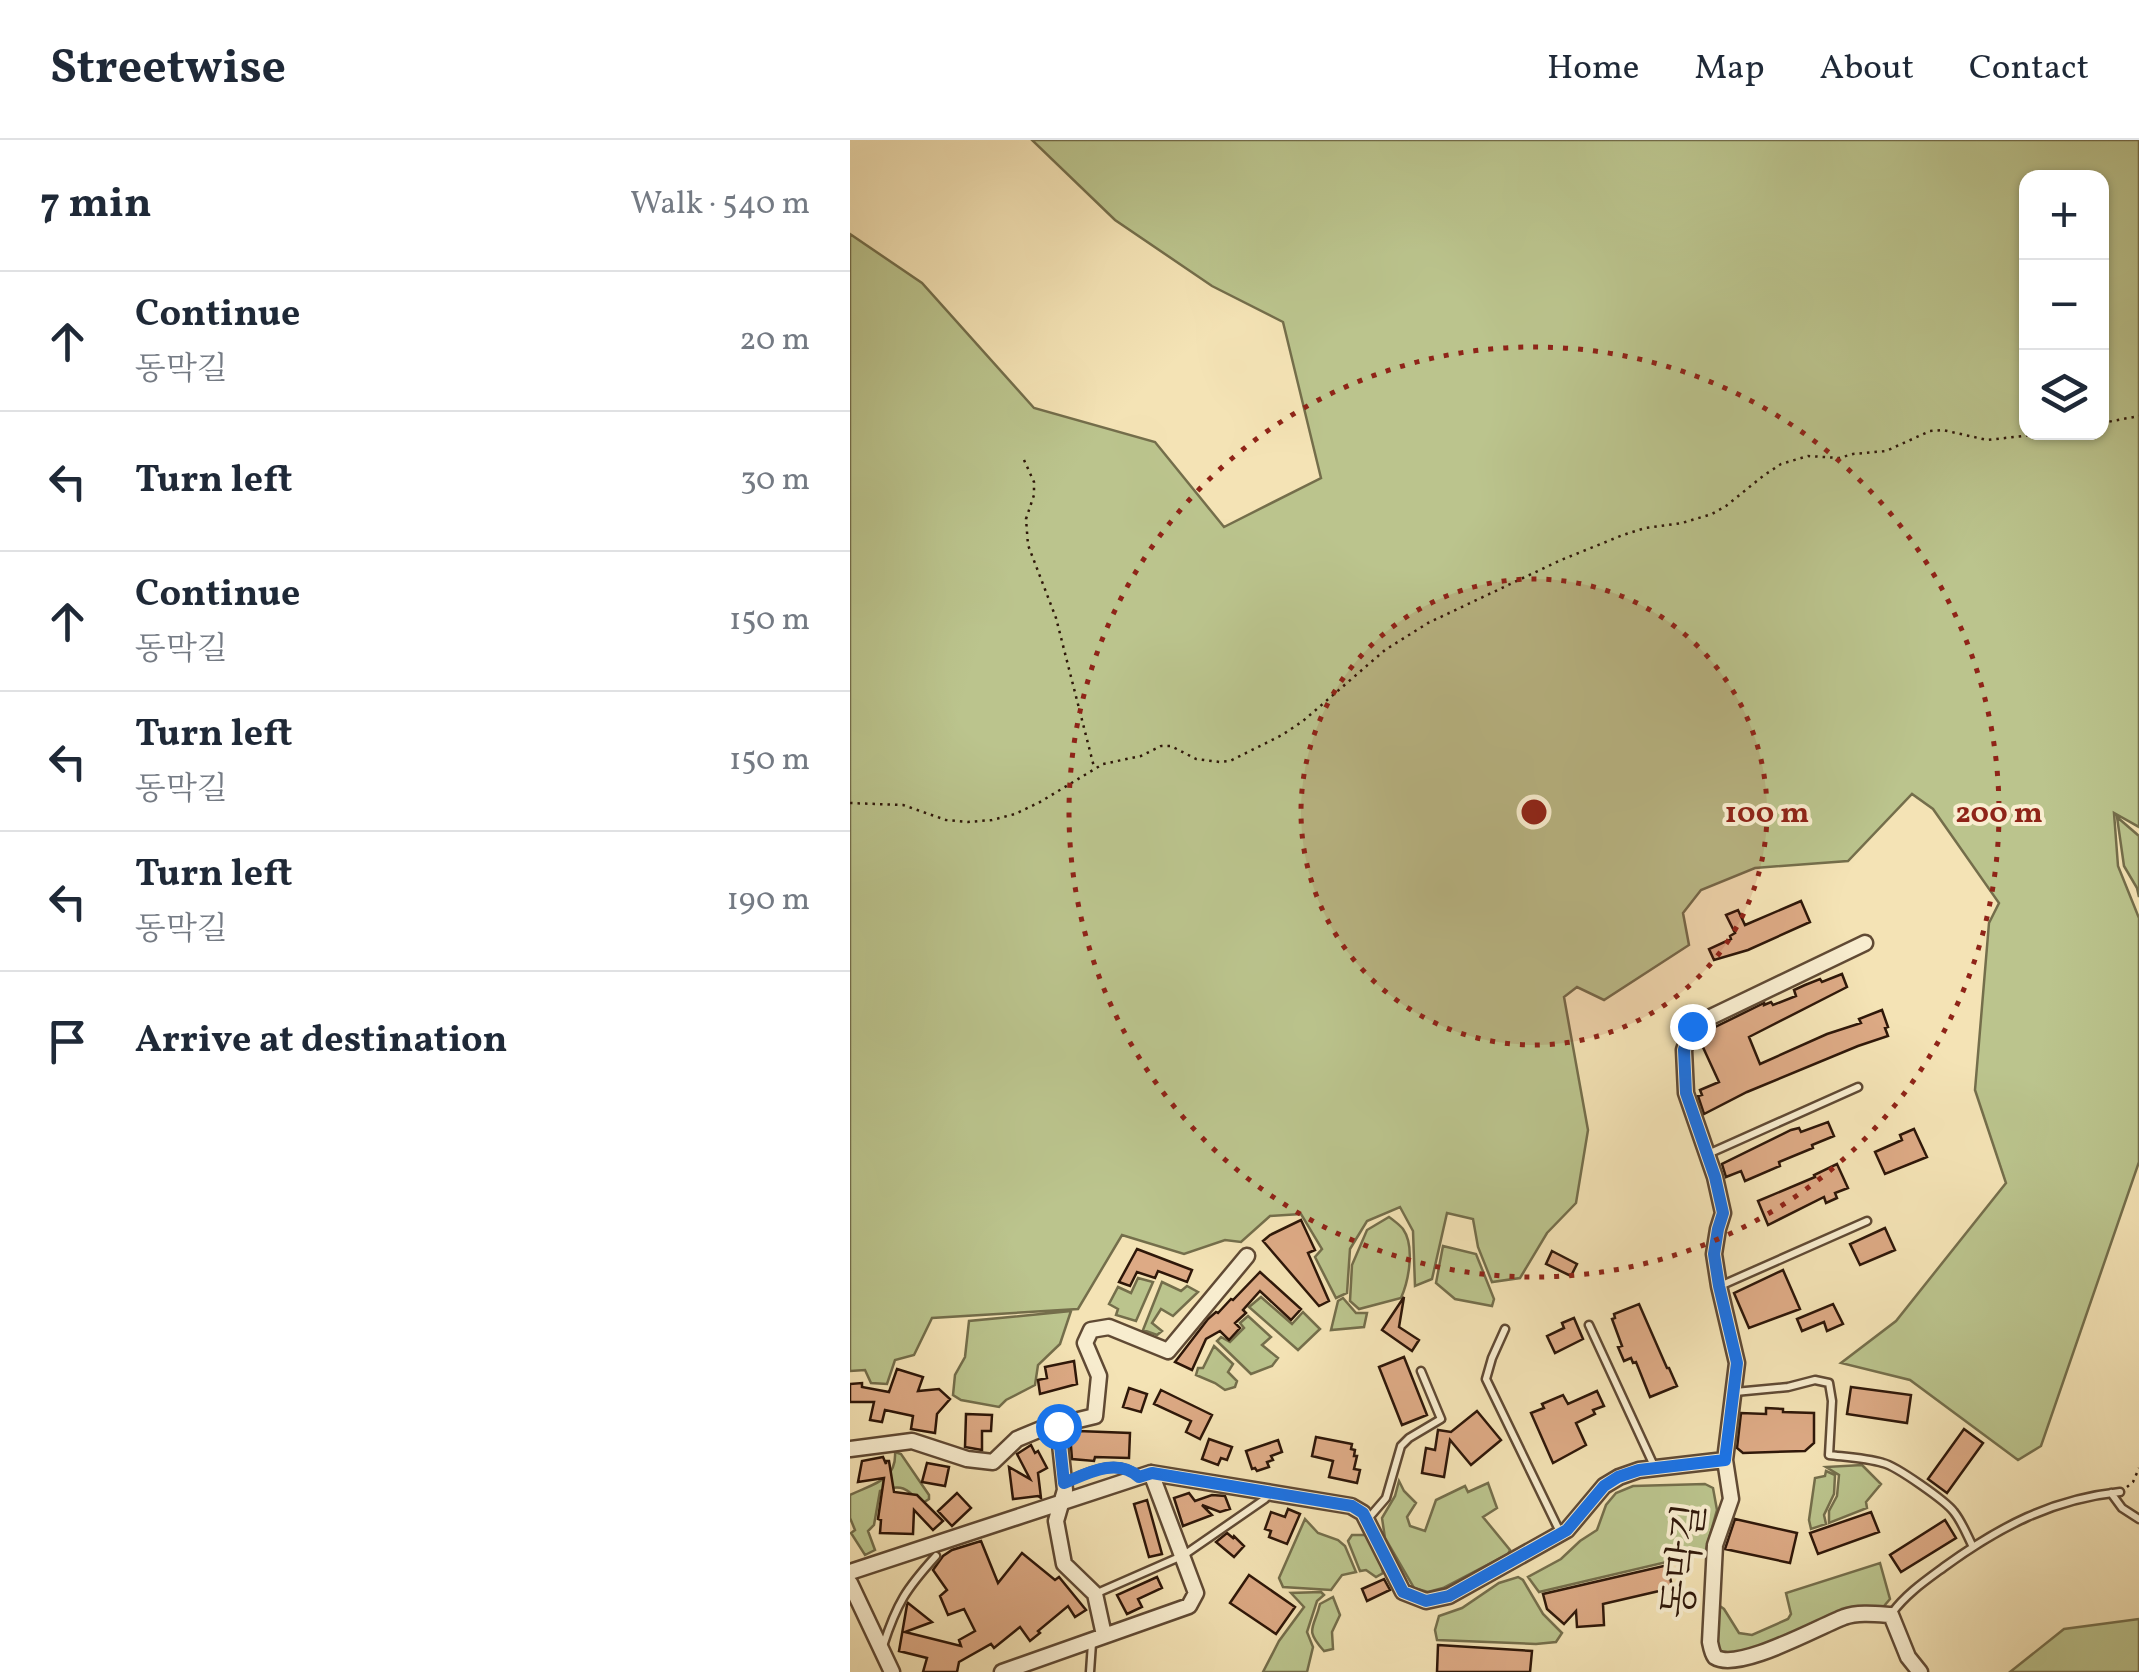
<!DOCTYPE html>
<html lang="en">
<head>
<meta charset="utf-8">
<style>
	:root { --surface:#fff; --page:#f6f6f7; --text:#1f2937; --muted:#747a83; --line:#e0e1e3 }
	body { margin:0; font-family:Vollkorn,"Noto Serif KR",serif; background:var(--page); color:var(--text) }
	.controls { position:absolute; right:30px; top:30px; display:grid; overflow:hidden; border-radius:20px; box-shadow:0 2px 8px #0004 }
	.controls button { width:90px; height:90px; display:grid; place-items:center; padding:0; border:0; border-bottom:2px solid var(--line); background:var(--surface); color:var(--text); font:50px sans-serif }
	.stop { position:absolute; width:30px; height:30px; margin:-22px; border:8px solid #1a73e8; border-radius:50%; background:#fff }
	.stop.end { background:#1a73e8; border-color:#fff; box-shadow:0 2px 10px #0008 }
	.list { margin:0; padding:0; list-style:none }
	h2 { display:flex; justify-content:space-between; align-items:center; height:130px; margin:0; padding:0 40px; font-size:42px }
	h2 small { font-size:32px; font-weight:400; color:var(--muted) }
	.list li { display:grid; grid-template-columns:65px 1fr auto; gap:30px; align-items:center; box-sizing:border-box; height:140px; padding:0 40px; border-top:2px solid var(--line) }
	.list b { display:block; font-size:38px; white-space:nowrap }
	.list p { margin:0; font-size:32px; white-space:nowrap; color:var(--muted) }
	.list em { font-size:32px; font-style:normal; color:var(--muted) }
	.icon { flex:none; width:55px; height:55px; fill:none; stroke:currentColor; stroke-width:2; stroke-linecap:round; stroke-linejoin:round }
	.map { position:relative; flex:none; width:1289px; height:1532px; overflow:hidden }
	header { display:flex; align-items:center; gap:60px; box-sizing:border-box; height:140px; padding:0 50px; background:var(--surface); border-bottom:2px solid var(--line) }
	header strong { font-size:48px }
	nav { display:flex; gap:55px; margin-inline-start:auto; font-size:35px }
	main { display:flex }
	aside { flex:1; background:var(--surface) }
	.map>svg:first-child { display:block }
	.green { fill:#bbc48d; stroke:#746e4b; stroke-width:2.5; fill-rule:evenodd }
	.building { fill:#ddaa85; stroke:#2e1709; stroke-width:2.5 }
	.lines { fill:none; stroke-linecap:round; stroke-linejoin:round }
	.lane-casing { stroke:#604a34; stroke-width:11 }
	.street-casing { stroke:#604a34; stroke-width:19 }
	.path { stroke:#2e1709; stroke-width:2.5; stroke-dasharray:2.5 5; stroke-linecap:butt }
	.lane { stroke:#f8edcf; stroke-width:6 }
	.street { stroke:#f8edcf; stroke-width:14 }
	.route { stroke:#1a73e8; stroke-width:12 }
	.ring { fill:none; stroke:#8f2418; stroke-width:5; stroke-dasharray:5 10 }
	.labels { text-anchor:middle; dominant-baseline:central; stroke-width:8; stroke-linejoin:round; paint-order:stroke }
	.street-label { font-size:40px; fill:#2e1709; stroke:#f8edcf }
	.centre { fill:#8f2418; stroke:#f8edcf; stroke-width:5 }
	.ring-label { font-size:30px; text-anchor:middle; font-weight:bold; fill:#8f2418; stroke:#f8edcf; stroke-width:8; stroke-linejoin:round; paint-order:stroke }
</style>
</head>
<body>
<header>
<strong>Streetwise</strong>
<nav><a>Home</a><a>Map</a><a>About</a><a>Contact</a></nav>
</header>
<main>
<aside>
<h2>7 min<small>Walk · 540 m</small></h2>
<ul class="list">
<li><svg class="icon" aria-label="ahead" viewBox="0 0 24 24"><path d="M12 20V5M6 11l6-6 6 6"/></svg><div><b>Continue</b><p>동막길</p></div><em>20 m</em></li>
<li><svg class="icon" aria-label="left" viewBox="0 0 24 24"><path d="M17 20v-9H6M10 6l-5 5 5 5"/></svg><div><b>Turn left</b></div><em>30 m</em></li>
<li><svg class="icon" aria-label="ahead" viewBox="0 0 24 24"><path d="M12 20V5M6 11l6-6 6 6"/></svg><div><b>Continue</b><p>동막길</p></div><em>150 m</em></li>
<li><svg class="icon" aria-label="left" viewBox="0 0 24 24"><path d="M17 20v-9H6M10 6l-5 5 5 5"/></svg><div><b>Turn left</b><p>동막길</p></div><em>150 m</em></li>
<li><svg class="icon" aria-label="left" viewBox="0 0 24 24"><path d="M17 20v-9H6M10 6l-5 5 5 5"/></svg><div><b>Turn left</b><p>동막길</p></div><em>190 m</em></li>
<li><svg class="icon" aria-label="arrive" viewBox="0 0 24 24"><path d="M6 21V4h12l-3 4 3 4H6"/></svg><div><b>Arrive at destination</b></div></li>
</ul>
</aside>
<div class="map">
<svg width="1289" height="1532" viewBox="0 0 1289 1532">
	<rect width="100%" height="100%" fill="#f4e3b5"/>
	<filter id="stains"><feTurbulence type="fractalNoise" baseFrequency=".002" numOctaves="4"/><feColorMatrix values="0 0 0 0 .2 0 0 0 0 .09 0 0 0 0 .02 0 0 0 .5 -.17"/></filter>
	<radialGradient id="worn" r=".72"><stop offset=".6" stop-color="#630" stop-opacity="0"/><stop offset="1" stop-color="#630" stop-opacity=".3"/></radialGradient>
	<path class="green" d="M182 0H1289V687L1264 673 1268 726 1289 778V1022L1191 1306 1168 1320 1060 1240 991 1223 1046 1181 1156 1043 1125 950 1139 783 1149 763 1083 669 1062 654 998 721 905 728 851 750 833 773 839 805 754 860 727 847 714 857 738 990 726 1063 697 1093 670 1138 642 1142 628 1107 623 1079 597 1073 582 1139 565 1146 563 1091 550 1067 517 1081 500 1109 497 1153 486 1158 465 1117 472 1109 451 1074 420 1076 391 1102 375 1100 334 1114 272 1095 228 1169 82 1178 64 1215 45 1220 37 1244 21 1243 15 1230 0 1231V94L72 143 184 268 305 302 374 387 471 338 433 182 362 146 265 80ZM1176 38H1252V292H1176Z
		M1267 677 1289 696V757L1287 748 1274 726Z
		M539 1077C542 1079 551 1086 553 1089 565 1106 559 1140 551 1158L509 1169 500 1161 502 1125 517 1090Z
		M593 1106 626 1114 644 1159 642 1166 605 1159 586 1143Z
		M288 1138 303 1142 286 1181 266 1175 268 1169 259 1164 268 1147 281 1153Z
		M312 1142 331 1151 337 1146 348 1152 323 1176 311 1169 302 1183 312 1191 307 1195 293 1190Z
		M411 1157 442 1184 453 1172 470 1189 448 1210 399 1167Z
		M493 1158 506 1173H517L514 1187 481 1190 488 1161Z
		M221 1171 210 1204 188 1225 185 1245 156 1260 149 1267 111 1260 103 1255 105 1235 115 1217 119 1181Z
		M398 1176 421 1197 412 1205 428 1218 422 1226 401 1234 367 1201 371 1197 380 1202 394 1188 390 1183Z
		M364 1206 383 1224 378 1232 387 1241 385 1247 375 1250 365 1243 346 1235 348 1228H353Z
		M45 1312 51 1314 79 1355V1359L71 1364C57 1347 51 1344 30 1351L24 1385 18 1391 25 1410 15 1415 1 1393 5 1390 0 1378V1355C22 1344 47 1341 45 1312Z
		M1012 1325 1031 1344 1016 1362 1017 1368 979 1383V1371L987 1356 989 1335 976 1327Z
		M976 1331 985 1335 984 1354 974 1375 976 1384 961 1389 959 1380 965 1338 975 1336Z
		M549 1341 554 1351 566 1363 557 1377 560 1386 575 1391 586 1360 615 1346 618 1352 638 1343 647 1368 633 1377 660 1410 658 1414 593 1448 578 1452 564 1448 535 1398 532 1378 545 1356Z
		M855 1344 863 1348 867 1370 855 1413 689 1452 678 1437 711 1419 730 1401 747 1390 756 1365 766 1353 783 1346Z
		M455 1379 468 1393 488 1400 495 1406 506 1432 492 1435 481 1450 433 1447 429 1438Z
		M502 1395H516L531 1423 533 1433 526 1437 516 1430 510 1431 498 1401Z
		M1030 1423 1040 1459 1034 1466 1000 1471 910 1516 869 1515 863 1503 864 1462 874 1469 889 1493 902 1495 938 1479 941 1474 936 1453Z
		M668 1437 673 1440 693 1474 712 1493 706 1502 686 1504 587 1500 585 1490 589 1476 612 1468 649 1443Z
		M471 1452 474 1455 467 1461 457 1492 463 1507 457 1532H413L429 1501 454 1467 441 1453Z
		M483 1457 490 1475 482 1492 483 1509 474 1511C454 1489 464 1489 470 1464Z
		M1289 1479V1532H1160L1214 1489Z"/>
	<path class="building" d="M951 761 960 782 898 810 864 820 859 809 881 799 880 796 885 793 876 775 888 770 895 785Z
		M992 834 997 847 899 897 910 924 977 894 1011 883 1009 879 1032 870 1038 887 1035 888 1038 896 1008 906 897 952 854 974 848 956 852 955 850 950 869 942 851 903 854 901 851 894 914 863V865L921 862 923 865 946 856 944 850 955 845 970 839 972 842Z
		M978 982 984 996 962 1005 963 1008 929 1022 930 1026 895 1041 891 1031 876 1037 872 1024 941 990 949 988 951 992Z
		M1064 989 1077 1017 1035 1034 1025 1012 1052 1000 1050 995Z
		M987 1024 998 1048 985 1053 987 1058 976 1063 974 1057 918 1085 908 1061 965 1037 964 1035Z
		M451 1080 465 1110 458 1113 479 1161 469 1166 413 1101 420 1095Z
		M1035 1088 1045 1110 1010 1125 1000 1104Z
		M287 1109 342 1130 337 1142 308 1131 305 1138 287 1132 280 1146 269 1142Z
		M702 1111 727 1124 721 1136 696 1124Z
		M933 1130 950 1169 899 1188 884 1153Z
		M410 1132 451 1169 441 1180 410 1151 393 1170 396 1173 385 1183 390 1188 379 1200 370 1191 356 1199 342 1230 325 1222 358 1179 366 1172 368 1173 381 1159 383 1160Z
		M554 1157 549 1187 569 1200 562 1211 532 1190Z
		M789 1164 817 1228H819L827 1246 800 1257 786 1222 783 1223 781 1218 774 1221 768 1207 772 1206 762 1179 765 1178 764 1174Z
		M983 1164 993 1184 977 1191 974 1182 952 1191 947 1179Z
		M724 1178 733 1199 705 1213 697 1196 714 1188 712 1183Z
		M554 1217 577 1275 552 1285 529 1227Z
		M224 1221 227 1244 190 1254 188 1240 197 1238 195 1227Z
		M47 1229 73 1237 68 1251 89 1249 100 1259 87 1274 85 1293 61 1289 63 1276 35 1270 32 1282 20 1280 24 1262H0V1244L12 1243V1247L39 1252Z
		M1001 1247 1061 1255 1057 1283 997 1274Z
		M279 1248 297 1254 291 1272 273 1267Z
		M311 1250 362 1275 350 1299 336 1292 341 1281 304 1264Z
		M747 1251 754 1266 743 1270 745 1274 726 1283 736 1305 703 1323 681 1273 694 1268 692 1264 713 1255 718 1264Z
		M916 1268 933 1269V1272L964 1273V1303L955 1311 893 1313 887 1308 891 1273 916 1274Z
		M627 1271 651 1300 621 1325 600 1300 594 1337 572 1333 576 1308 585 1310 588 1290 601 1292Z
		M116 1274 142 1275 141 1291H132V1310L115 1307Z
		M1114 1289 1133 1303 1097 1353 1078 1339Z
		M228 1291 280 1293 279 1318 245 1317 244 1321 222 1319 220 1294Z
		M466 1297 502 1304 501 1309 505 1310 504 1316H507L504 1329 510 1330 507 1343 479 1337 483 1321 462 1316Z
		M359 1299 382 1307 377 1320 371 1318 368 1325 352 1319Z
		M428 1300 432 1312 421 1316 423 1320 417 1322 419 1327 407 1331 405 1328 402 1329 396 1311Z
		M181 1305 185 1313 188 1311 197 1328 188 1333 191 1358 188 1356 163 1359 159 1327 180 1339 167 1314Z
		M33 1317 36 1324V1321H39L44 1352 67 1355 93 1381 83 1390 64 1370 63 1394 30 1393 31 1380 28 1379 34 1338 8 1342 12 1321Z
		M77 1323 99 1327 95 1346 72 1342Z
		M107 1353 121 1368 102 1386 88 1371Z
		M339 1353 345 1361 362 1355 375 1356 380 1369 370 1372 352 1365 362 1375 333 1386 324 1358Z
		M297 1360 312 1414 299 1417 284 1364Z
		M438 1369 450 1374 437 1404 419 1397 421 1391 415 1389 421 1372 435 1377Z
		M1021 1372 1029 1392 968 1414 960 1393Z
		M885 1379 947 1393 940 1423 875 1409Z
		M1095 1380 1106 1398 1051 1432 1040 1415Z
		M377 1393 383 1398 384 1396 394 1406 384 1417 366 1402Z
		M131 1401 148 1443 172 1413 205 1440 209 1437 236 1470 225 1477 218 1466 188 1491 190 1493 180 1501 170 1487 144 1508 141 1504 109 1522 107 1532H73L77 1518 49 1511 57 1465 58 1463 82 1482 55 1492 111 1506 109 1500 125 1491 114 1469 98 1475 90 1456 97 1450 83 1430 93 1416 102 1410Z
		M818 1425 822 1448 753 1464 754 1485 727 1487 726 1471 714 1484 697 1469 693 1454Z
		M399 1435 445 1467 426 1494 380 1463Z
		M307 1437 312 1448 288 1459 292 1467 277 1474 267 1455Z
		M534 1439 540 1450 517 1461 512 1449Z
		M588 1505 682 1511 680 1532H587Z"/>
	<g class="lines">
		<defs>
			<path id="lane" d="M858 1014 1008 947
				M870 1146 1017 1081
				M739 1185 805 1328
				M655 1189 642 1218 636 1239 710 1392
				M885 1252 938 1247 965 1240 979 1243 982 1261 979 1315C996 1317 1016 1318 1033 1323 1046 1326 1096 1361 1104 1372 1112 1382 1117 1395 1123 1407
				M216 1342C239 1332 266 1318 288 1336
				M1261 1353 1272 1368 1289 1379
				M517 1380 536 1358 551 1306 559 1298 591 1279 571 1231
				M245 1454 334 1415 415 1359 420 1354
				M1042 1473C1056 1454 1075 1441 1094 1427 1149 1387 1202 1359 1270 1352
				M33 1506C47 1463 56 1449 86 1416
				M240 1532 242 1503"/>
			<path id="street" d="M1015 803 842 886 834 910 836 953 865 1037 873 1073 868 1089 864 1114 869 1146 887 1223 875 1320 881 1359 865 1405 860 1502C861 1507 862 1513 865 1517 888 1532 968 1487 994 1477 1008 1472 1026 1474 1041 1475L1058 1517 1070 1532
				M208 1286 215 1350 206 1381 214 1424 245 1454 254 1495
				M0 1309 62 1301 117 1319 143 1322 167 1299 191 1289 245 1276 249 1236 235 1203 241 1190 259 1187 318 1211 397 1116
				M0 1432 301 1333 501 1366 513 1373 553 1452 576 1461 599 1456 717 1390 754 1346 769 1337 789 1330 875 1320
				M0 1443 42 1532
				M152 1532 339 1466 346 1453 301 1333"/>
		</defs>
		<use href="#lane" class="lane-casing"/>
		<use href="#street" class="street-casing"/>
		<path class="path" d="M1252 283 1289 276
			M174 320 184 342V355L176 379 178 405 206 478 244 627
			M0 663 53 665 96 680 118 682 142 680 165 674 190 662 253 624 291 616 311 606H321L346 619 370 622 380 621 432 595 453 581 535 510 578 483 711 420 773 395 795 388 832 383 862 374 876 366 913 336 931 324 958 316 989 318 1003 314 1036 311 1080 291 1093 290 1137 300 1209 292
			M1277 1347 1283 1342 1289 1328"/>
		<use href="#lane" class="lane"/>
		<use href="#street" class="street"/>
	</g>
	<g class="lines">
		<path class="route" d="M208 1286 214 1343C238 1333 267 1317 289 1337L302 1333 502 1366 513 1373 553 1452 576 1461 599 1456 717 1390 754 1346 768 1337 789 1330 875 1320 887 1223 869 1146 864 1114 868 1089 873 1073 865 1037 836 953 834 910 842 886"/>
	</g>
	<circle cx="684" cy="672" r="233" fill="#8f2418" fill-opacity=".12"/>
	<g class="ring">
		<circle cx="684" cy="672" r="233"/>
		<circle cx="684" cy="672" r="465"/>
	</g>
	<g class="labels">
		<g class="street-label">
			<text transform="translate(837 1421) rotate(-83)">동막길</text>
		</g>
	</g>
	<circle cx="684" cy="672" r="15" class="centre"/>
	<g class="ring-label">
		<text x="917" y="682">100 m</text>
		<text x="1149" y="682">200 m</text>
	</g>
	<rect width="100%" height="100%" filter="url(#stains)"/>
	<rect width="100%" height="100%" fill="url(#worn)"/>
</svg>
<div class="controls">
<button>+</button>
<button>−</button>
<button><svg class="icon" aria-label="layers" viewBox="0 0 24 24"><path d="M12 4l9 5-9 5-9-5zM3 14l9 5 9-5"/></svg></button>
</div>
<div class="stop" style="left:208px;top:1286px"></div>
<div class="stop end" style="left:842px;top:886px"></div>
</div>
</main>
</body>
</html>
